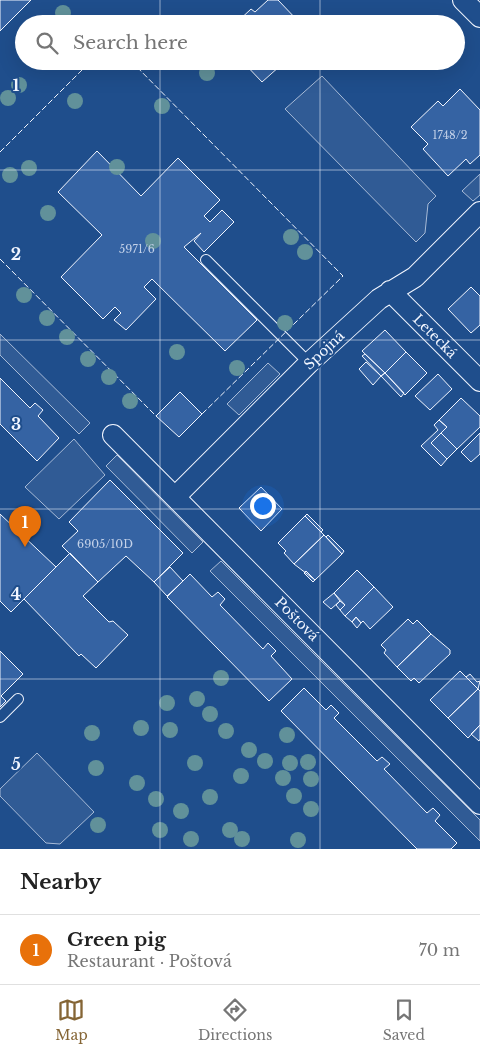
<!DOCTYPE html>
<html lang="en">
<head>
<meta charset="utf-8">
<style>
	:root { --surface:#fff; --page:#f6f6f6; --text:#222; --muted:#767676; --line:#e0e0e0; --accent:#856535 }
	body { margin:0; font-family:"Libre Baskerville",serif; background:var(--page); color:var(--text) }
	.you { position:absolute; left:262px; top:505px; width:18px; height:18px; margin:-12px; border:4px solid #fff; border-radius:50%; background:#1a73e8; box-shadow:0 0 0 8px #1a73e833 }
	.badge { display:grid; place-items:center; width:32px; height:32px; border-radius:50%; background:var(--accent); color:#fff; font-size:16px; font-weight:700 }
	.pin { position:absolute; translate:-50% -41px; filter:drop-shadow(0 1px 2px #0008) }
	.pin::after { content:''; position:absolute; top:26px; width:18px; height:15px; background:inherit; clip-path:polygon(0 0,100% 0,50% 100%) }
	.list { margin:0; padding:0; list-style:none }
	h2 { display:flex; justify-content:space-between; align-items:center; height:65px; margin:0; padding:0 20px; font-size:21px }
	h2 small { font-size:16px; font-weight:400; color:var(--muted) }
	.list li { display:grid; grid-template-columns:32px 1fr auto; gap:15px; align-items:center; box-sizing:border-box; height:70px; padding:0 20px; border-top:1px solid var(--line) }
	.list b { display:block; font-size:19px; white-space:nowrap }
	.list p { margin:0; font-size:16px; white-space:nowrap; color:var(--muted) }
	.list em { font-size:16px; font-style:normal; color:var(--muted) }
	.icon { flex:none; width:28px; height:28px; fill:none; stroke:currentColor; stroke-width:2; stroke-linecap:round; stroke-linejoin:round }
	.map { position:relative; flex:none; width:480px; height:849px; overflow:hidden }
	.search { position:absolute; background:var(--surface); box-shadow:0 5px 20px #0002; left:15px; right:15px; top:15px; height:55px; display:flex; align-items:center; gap:12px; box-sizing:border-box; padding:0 18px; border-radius:28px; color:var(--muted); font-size:19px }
	.sheet { height:135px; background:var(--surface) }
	nav { display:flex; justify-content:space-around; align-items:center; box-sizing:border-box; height:70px; border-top:1px solid var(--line); background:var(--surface); font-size:14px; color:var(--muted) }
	nav a { display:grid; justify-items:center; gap:2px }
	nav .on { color:var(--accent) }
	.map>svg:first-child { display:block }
	.built { fill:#305b95; stroke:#a8bbd7 }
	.building { fill:#3563a3; stroke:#f2f6ff }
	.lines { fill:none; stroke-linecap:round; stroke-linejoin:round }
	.service-casing { stroke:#f2f6ff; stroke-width:12 }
	.minor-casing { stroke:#f2f6ff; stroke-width:22 }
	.service { stroke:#1f4e8c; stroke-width:10 }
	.minor { stroke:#1f4e8c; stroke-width:20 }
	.fence { stroke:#f2f6ff; stroke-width:1; stroke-dasharray:6 2.5; stroke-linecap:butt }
	.tree { fill:#61919a }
	.grid { fill:none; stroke:#f2f6ff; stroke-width:1; stroke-opacity:0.55 }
	.labels { text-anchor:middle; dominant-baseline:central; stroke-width:4; stroke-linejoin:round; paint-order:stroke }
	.number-label { font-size:11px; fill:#c3d1e8 }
	.street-label { font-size:14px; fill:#f2f6ff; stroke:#1f4e8c }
	.grid-label { font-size:16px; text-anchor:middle; font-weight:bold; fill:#f2f6ff; stroke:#1f4e8c; stroke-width:4; stroke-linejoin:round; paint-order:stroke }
</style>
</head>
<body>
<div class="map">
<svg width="480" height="849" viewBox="0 0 480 849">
	<rect width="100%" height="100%" fill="#1f4e8c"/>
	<path class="built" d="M322 76 436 196 428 204 425 233 416 242 285 109Z
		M480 174V195L473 201 462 191Z
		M0 334 90 423 79 434 0 355Z
		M268 363 280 374 239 415 227 404Z
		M74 439 105 475 59 519 25 487Z
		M117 455 203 542 192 553 106 466Z
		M221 561 480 820V841L210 571Z
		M37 753 94 812 60 844 46 843 0 796V789Z"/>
	<path class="building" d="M0 0H31L0 31Z
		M268 0H278L299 22 235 24 251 9 255 12Z
		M242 61H292L284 69 280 66 262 82Z
		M460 89 480 110V155L470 164 466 159 448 176 423 149 428 144 411 127 438 101 443 106Z
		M97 151 141 196 178 158 220 200 204 216 210 222 222 210 234 222 204 252 194 241 201 233 184 247 257 320 225 351 152 279 144 287 156 299 126 330 114 320 121 313 115 307 103 319 61 277 102 235 58 192Z
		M471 287 480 296V325L471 333 448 309Z
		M385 330 406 352 385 373 362 351Z
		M406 352 427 373 405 395 385 373Z
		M365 354 385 373 381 376 362 356Z
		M366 362 381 376 373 385 359 369Z
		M385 373 404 393 401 397 381 376Z
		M438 374 452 389 430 410 415 396Z
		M0 378 30 408 35 403 43 410 38 416 59 438 37 461 0 424Z
		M180 392 202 414 179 437 156 416Z
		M461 398 480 416V427L457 449 441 433 447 427 439 420Z
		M439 420 447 427 431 443 447 459 441 466 421 446 438 430 434 425Z
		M441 433 457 449 447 459 431 443Z
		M480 433V454L471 462 461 452Z
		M110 480 183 553 154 582 126 556 98 582 62 546 78 531 69 522Z
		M261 487 282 509 261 531 239 508Z
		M0 514 56 567 11 612 0 601Z
		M307 514 323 530 321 532 305 516Z
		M305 516 324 535 294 564 284 553 286 551 278 543Z
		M324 535 342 554 315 580 294 564Z
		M328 535 344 551 342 554 326 537Z
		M70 553 98 582 83 596 109 622 113 621 128 635 96 668 81 654 79 656 24 599Z
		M170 567 183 581 167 596 154 582Z
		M357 570 374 587 345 616 340 610 345 605 334 593Z
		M306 571 315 580 313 582 304 573Z
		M190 574 212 597 218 592 225 599 220 605 263 649 268 643 276 651 271 656 292 679 269 701 167 597Z
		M374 587 393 607 370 629 363 621 361 623 356 617 352 622 345 616Z
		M334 593 340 601 331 609 323 602Z
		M340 601 345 605 340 610 336 605Z
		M356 617 361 623 357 628 352 622Z
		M408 619 413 624 417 620 431 634 397 667 384 653 386 650 381 645Z
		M431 634 450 650V654L419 683 414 678 411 681 397 667Z
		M0 651 23 674 1 696 6 701 0 707Z
		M460 671 478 689 448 718 430 700Z
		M470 674 477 682 480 681 478 689 466 677Z
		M304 688 326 710 331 705 339 713 334 718 377 761 382 757 390 764 384 769 427 813 433 808 440 815 435 821 457 843 451 849H417L281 711Z
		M478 689 480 691V725L468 738 448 718Z
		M480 725V739L479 741 471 734Z"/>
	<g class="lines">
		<defs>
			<path id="service" d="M206 260 309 363
				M0 717 18 699"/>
			<path id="minor" d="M463 0 480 17
				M390 291 480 381
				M113 435 480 804
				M175 497 309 363 379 299 415 277 480 212"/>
		</defs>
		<use href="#service" class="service-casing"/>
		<use href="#minor" class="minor-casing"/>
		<use href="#service" class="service"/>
		<use href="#minor" class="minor"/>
		<path class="fence" d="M131 61 343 276 202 414 200 413
			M0 152 91 61
			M0 259 156 416 158 414"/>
	</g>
	<g class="tree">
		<circle cx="63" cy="13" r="8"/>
		<circle cx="207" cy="73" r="8"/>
		<circle cx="19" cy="85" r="8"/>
		<circle cx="8" cy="98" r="8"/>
		<circle cx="75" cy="101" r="8"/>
		<circle cx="162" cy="106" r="8"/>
		<circle cx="117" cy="167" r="8"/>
		<circle cx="29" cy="168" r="8"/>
		<circle cx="10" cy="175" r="8"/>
		<circle cx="48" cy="213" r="8"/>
		<circle cx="291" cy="237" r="8"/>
		<circle cx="153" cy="241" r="8"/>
		<circle cx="305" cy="252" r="8"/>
		<circle cx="24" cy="295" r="8"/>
		<circle cx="47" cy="318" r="8"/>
		<circle cx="285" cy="323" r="8"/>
		<circle cx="67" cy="337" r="8"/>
		<circle cx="177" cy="352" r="8"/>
		<circle cx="88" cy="359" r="8"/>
		<circle cx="237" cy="368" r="8"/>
		<circle cx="109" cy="377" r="8"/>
		<circle cx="130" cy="401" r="8"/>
		<circle cx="221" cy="678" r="8"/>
		<circle cx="197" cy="699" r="8"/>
		<circle cx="167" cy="703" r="8"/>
		<circle cx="210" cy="714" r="8"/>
		<circle cx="141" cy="728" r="8"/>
		<circle cx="170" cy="730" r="8"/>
		<circle cx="226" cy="731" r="8"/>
		<circle cx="92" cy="733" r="8"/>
		<circle cx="287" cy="735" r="8"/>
		<circle cx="249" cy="750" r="8"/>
		<circle cx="265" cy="761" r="8"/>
		<circle cx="308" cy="762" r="8"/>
		<circle cx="195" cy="763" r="8"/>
		<circle cx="290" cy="763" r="8"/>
		<circle cx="96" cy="768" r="8"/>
		<circle cx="241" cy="776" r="8"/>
		<circle cx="283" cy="778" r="8"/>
		<circle cx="311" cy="779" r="8"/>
		<circle cx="137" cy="783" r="8"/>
		<circle cx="294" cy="796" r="8"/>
		<circle cx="210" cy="797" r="8"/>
		<circle cx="156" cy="799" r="8"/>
		<circle cx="311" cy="809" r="8"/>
		<circle cx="181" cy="811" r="8"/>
		<circle cx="98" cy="825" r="8"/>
		<circle cx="160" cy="830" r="8"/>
		<circle cx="230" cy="830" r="8"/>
		<circle cx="191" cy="839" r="8"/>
		<circle cx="242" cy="839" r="8"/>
		<circle cx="298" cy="840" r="8"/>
	</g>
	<path class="grid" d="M160 0V24M320 0V24M160 61V849M320 61V849M0 170H480M0 340H480M0 509H480M0 679H480"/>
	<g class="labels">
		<g class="number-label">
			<text x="450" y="135">1748/2</text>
			<text x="137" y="249">5971/6</text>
			<text x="105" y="544">6905/10D</text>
		</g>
		<g class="street-label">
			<text transform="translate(435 336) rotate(45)">Letecká</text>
			<text transform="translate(324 350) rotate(-43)">Spojná</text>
			<text transform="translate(297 619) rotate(45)">Poštová</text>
		</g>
	</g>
	<g class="grid-label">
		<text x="16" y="91">1</text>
		<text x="16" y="260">2</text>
		<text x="16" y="430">3</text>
		<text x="16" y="600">4</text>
		<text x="16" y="770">5</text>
	</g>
</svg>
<div class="you"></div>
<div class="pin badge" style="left:25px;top:547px;background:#e8710a">1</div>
<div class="search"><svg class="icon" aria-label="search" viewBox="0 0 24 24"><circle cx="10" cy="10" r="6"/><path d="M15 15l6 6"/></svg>Search here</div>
</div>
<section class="sheet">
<h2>Nearby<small></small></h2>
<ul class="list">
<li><span class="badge" style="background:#e8710a">1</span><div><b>Green pig</b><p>Restaurant · Poštová</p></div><em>70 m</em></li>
</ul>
</section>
<nav>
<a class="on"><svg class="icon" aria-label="map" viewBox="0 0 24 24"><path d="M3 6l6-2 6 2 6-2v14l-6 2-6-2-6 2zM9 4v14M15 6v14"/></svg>Map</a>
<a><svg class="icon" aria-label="directions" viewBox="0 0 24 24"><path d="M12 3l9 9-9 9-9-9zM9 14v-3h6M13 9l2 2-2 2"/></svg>Directions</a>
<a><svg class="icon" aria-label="saved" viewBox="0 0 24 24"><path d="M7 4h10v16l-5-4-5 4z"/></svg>Saved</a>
</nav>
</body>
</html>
